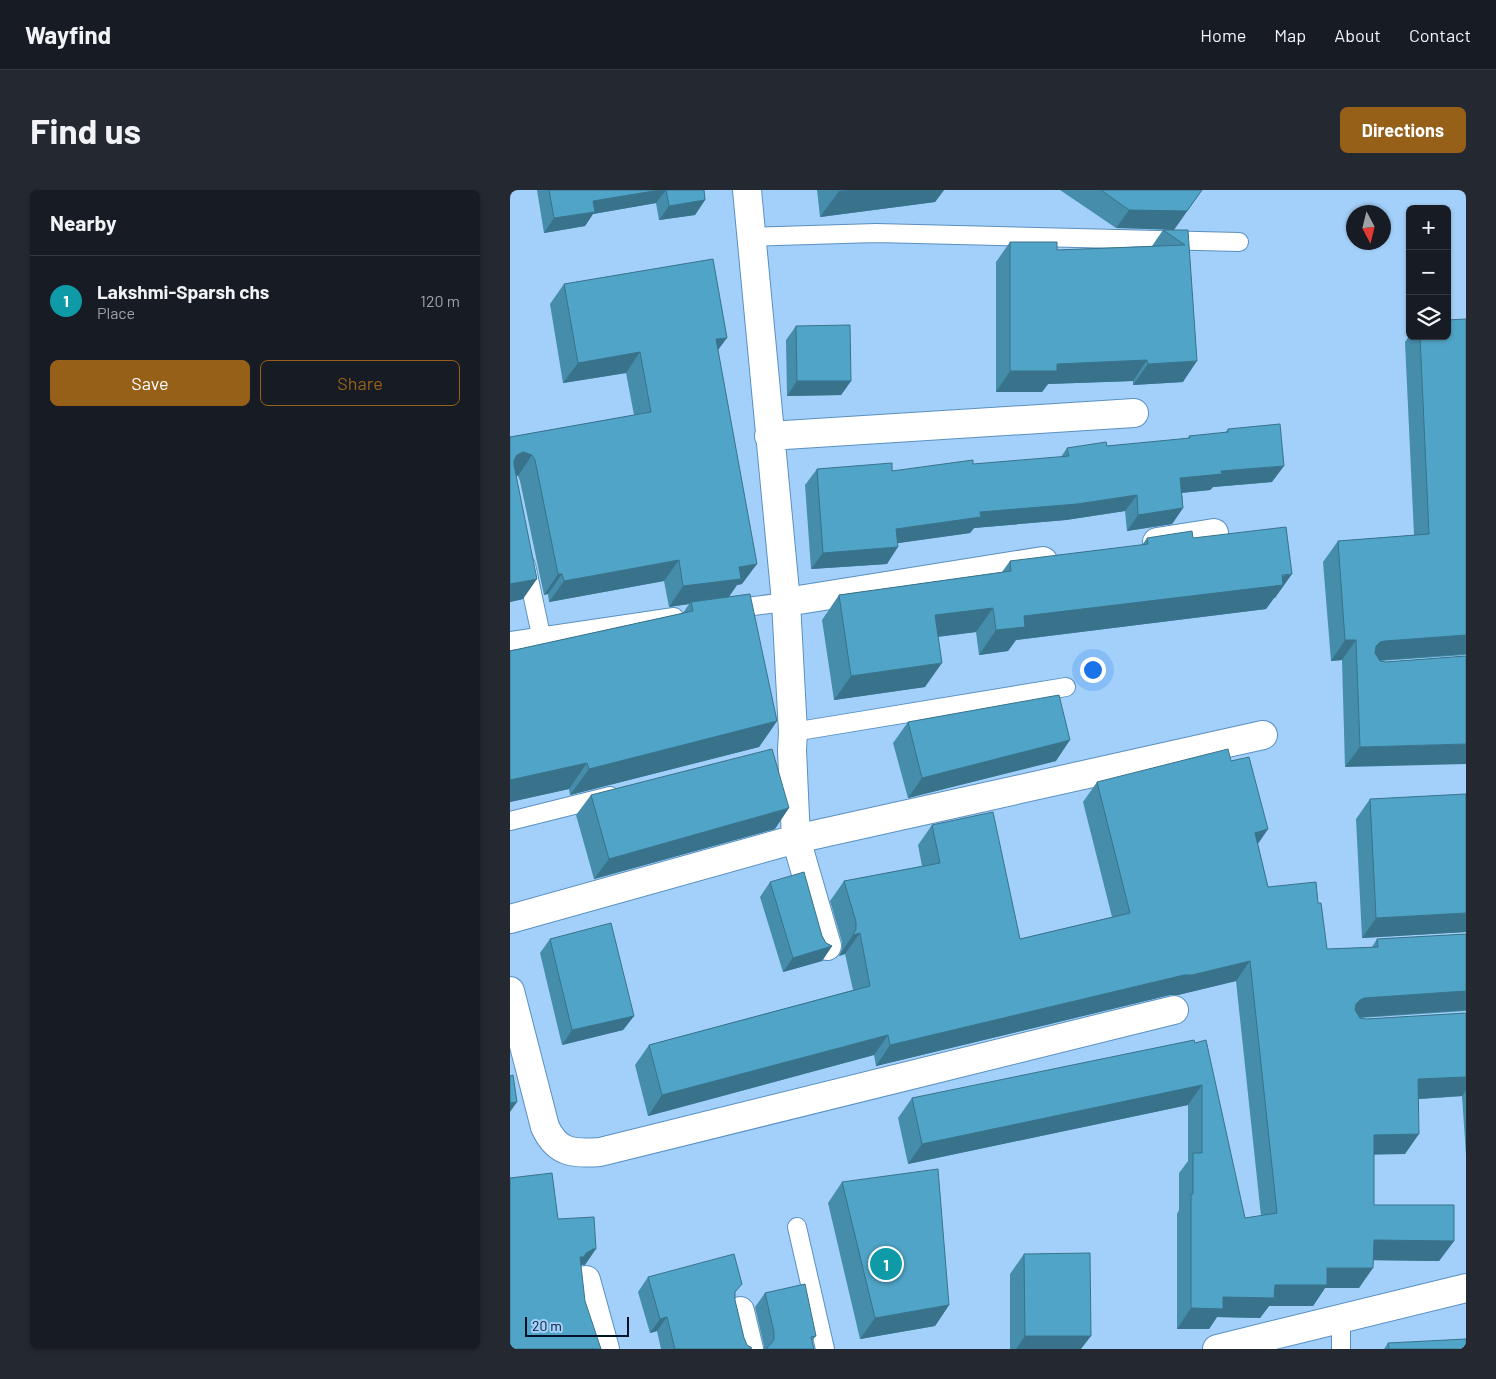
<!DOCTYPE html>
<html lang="en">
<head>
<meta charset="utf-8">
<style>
	:root { --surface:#171b24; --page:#242831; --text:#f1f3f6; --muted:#9ea1a6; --line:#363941; --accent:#976019 }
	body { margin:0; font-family:Barlow,sans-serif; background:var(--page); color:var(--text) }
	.controls { position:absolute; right:15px; top:15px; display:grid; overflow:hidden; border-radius:8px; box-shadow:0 1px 4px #0004 }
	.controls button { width:45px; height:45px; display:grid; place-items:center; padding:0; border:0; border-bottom:1px solid var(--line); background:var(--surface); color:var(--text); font:25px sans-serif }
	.compass { position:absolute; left:836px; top:15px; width:45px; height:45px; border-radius:50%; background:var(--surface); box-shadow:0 1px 4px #0004; rotate:173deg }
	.scale { position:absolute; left:15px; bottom:12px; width:104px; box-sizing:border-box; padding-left:5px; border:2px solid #011427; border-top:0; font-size:14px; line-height:18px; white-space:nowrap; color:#011427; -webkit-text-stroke:4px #a3d0fa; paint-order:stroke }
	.you { position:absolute; left:582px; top:479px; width:18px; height:18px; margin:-12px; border:4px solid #fff; border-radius:50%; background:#1a73e8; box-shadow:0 0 0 8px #1a73e833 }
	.badge { display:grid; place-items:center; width:32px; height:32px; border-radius:50%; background:var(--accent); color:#fff; font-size:16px; font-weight:700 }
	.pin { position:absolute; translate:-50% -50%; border:2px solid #fff; box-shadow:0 1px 5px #0006 }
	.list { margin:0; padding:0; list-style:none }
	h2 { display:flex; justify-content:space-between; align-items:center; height:65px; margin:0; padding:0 20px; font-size:21px }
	h2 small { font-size:16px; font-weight:400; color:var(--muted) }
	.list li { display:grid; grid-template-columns:32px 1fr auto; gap:15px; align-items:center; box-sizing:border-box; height:90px; padding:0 20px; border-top:1px solid var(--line) }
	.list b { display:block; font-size:19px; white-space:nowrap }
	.list p { margin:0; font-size:16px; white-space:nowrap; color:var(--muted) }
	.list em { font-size:16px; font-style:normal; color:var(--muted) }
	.actions { display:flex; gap:10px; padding:15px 20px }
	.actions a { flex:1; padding:11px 0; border:1px solid var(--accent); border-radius:8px; text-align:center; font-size:18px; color:var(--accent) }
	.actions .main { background:var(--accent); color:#fff }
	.icon { flex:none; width:28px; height:28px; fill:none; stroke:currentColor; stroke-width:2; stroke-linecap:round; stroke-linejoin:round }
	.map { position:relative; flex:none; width:956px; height:1159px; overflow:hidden; border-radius:8px }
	header { display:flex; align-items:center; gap:30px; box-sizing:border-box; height:70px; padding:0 25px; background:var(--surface); border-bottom:1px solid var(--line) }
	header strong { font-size:24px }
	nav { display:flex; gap:28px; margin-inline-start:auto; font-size:18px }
	.intro { display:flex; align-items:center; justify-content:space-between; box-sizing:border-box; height:120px; padding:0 30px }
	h1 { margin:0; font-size:35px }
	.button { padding:12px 22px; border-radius:8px; background:var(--accent); color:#fff; font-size:18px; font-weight:700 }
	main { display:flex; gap:30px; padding:0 30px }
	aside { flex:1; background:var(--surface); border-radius:8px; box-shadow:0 1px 4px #0004 }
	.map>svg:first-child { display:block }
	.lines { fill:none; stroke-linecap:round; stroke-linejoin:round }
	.service-casing { stroke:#5990c2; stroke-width:20 }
	.minor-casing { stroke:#5990c2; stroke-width:30 }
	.tertiary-casing { stroke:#5990c2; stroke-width:30 }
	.service { stroke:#fff; stroke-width:18 }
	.minor { stroke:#fff; stroke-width:28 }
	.tertiary { stroke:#fff; stroke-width:28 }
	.wall { fill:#458dab }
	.shaded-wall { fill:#38738b }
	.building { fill:#50a4c7; stroke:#38738b }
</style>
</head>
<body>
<header>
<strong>Wayfind</strong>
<nav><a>Home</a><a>Map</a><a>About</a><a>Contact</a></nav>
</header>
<div class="intro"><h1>Find us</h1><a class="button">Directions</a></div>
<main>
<aside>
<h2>Nearby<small></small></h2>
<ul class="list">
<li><span class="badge" style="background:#0f9aa8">1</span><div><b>Lakshmi-Sparsh chs</b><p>Place</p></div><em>120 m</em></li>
</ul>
<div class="actions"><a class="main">Save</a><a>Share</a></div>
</aside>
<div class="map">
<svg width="956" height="1159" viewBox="0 0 956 1159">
	<rect width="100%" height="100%" fill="#a3d0fa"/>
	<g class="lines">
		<defs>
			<path id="service" d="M240 47 366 43 729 52
				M16 375 31 445
				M219 419 276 412
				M0 451 164 427
				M283 542 556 497
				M0 631 100 606
				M287 1037 315 1159
				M831 1129V1159"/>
			<path id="minor" d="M237 0 276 412 283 542 282 560 286 649 317 756
				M259 246 624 223
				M647 352 704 343
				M276 412 533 371
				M0 729 286 649 753 545
				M0 801 35 937C47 963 63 964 90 962L664 820
				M76 1090 95 1159
				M230 1121 239 1159"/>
			<path id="tertiary" d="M707 1159 956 1098"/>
		</defs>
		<use href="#service" class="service-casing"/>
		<use href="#minor" class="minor-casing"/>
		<use href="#tertiary" class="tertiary-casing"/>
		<use href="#service" class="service"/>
		<use href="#minor" class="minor"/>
		<use href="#tertiary" class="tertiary"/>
	</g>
	<path class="wall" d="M27 0H194L195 10 185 25 149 30 146 13 83 24 75 36 34 43Z
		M307 0H434L425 12 310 27Z
		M550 0H692L606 38Z
		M653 40H678L673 192 623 195V191L538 194 532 202H486V72L500 52 547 60 642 56Z
		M54 94 208 161 232 394 227 395 219 407 267 531 249 557 60 605 59 599 0 612V461L173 423 179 414 159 417 154 391 39 412 38 404 34 405 10 291 8 286 6 285 13 409 0 412V247L124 225 116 183 53 193 40 114Z
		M956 129V465L870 471 876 472 956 466 835 577 832 470 821 471 813 372 828 351 904 345 895 152 900 145V146H937Z
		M286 136 341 191 331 205 277 206 276 150Z
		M718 239 762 292 703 297 700 300 672 303 673 318 662 334 617 341 615 321 556 330 464 338 460 343 387 353 377 374 301 379 295 295 307 279 382 281 551 267 557 258 597 256 678 249 679 246 715 243Z
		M637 348H683L765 408H764L756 419 506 450 498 461 469 465 466 442 428 447 415 497 324 510 312 430 329 405 492 382 500 371 632 355Z
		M398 532 546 571 398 608 383 553Z
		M721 571 758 639 748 654 758 697 808 713 817 759 862 757 867 749 956 744V821L850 828 856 829 956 823V965L952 906 908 909 895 964H864V1015L944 1051 929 1071 863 1070 849 1098H815L803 1116H759L750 1128 707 1127 699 1139H667V1024L669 1020V983L678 971V915L398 974 388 928 402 908 685 853 735 1028 751 1026 726 791 668 805H660L366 876 364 865 138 926 125 875 139 855 343 800 335 764 329 766 332 759V752L320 711 334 691 412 676 408 655 422 635 510 749 602 727 573 612 587 592Z
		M81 605 265 639 84 689 66 625Z
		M860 609 956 742 852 748 846 629Z
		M260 692 312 746 316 753 322 756 312 771 273 782 250 707Z
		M40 749 124 826 113 840 52 855 30 763Z
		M332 992 439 1115 425 1136 350 1149 318 1013Z
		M514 1064 571 1159H500V1084Z
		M138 1087 225 1104V1110L234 1148 237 1155 241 1159H151L147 1141 140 1143 128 1102Z
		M255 1103 306 1146 302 1151 304 1159H254V1156L245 1117Z
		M878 1153 956 1159H874Z"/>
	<path class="shaded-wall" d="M150 0H156L146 13 83 24 75 36 34 43 44 28 83 11Z
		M338 0H434L425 12 310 27 329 1Z
		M692 0 664 40 606 38 619 20Z
		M195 10 185 25 149 30 159 16Z
		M217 148 202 168 206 149Z
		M130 162 116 183 53 193 68 173Z
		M637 170 623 191 538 194 532 202H486L500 181 547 174Z
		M687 171 673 192 623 195 638 174Z
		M287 191H341L331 205 277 206Z
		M13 262 22 265 8 286 0 283V275L7 265Z
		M774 276 762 292 703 297 700 300 659 304 670 288 711 281Z
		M627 305 615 321 556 330 464 338 460 343 375 355 386 339 470 322Z
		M673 318 662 334 617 341 628 325Z
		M388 357 377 374 301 379 313 363Z
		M169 370 154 391 39 412 54 391Z
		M247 374 232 394 227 395 217 409 181 412 179 414 159 417 173 396 229 377Z
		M48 384H52L38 404 34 405Z
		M782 384 765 408H764L756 419 506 450 498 461 469 465 486 440 514 426Z
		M27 389 13 409 0 412V394Z
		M483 418 466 442 408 449 425 425Z
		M956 445V464L860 471 866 456 870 452 875 451Z
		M835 450H846L832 470 821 471Z
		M432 473 415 497 324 510 341 486Z
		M267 531 249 557 60 605 79 579Z
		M560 550 546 571 398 608 412 588Z
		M956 554V574L835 577 850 557Z
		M77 573 59 599 0 612V590Z
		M279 618 265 639 84 689 99 669Z
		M758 639 744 659 745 643Z
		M956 723V742L852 748 866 728Z
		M350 743 335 764 329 766 343 745Z
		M322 756 312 771 273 782 283 768Z
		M740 771 726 791 668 805H660L366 876 380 855 674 785Z
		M956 801V820L840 828 846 814 850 810 854 808Z
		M124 826 113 840 52 855 62 840Z
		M378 845 364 865 138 926 152 905Z
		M956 887V900L952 906 894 910 908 889Z
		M692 895 678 915 398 974 412 954Z
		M7 912 0 922V913Z
		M909 944 895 964 850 965 864 945Z
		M864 1050 944 1051 929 1071 849 1070Z
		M83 1059H86L75 1075H71L70 1067Z
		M817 1078H863L849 1098H815L803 1116H759L750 1128 707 1127 699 1139H667L681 1118 713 1107 765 1095Z
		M439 1115 425 1136 350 1149 365 1128Z
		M157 1127 147 1141 140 1143 150 1129Z
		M515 1146H581L571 1159H506Z"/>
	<path class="building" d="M39 0H150L83 11 85 22 44 28Z
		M156 0H194L195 10 159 16Z
		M591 0H692L677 21 619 20Z
		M653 40H678L687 171 638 174 637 170 547 174V181H500V52H547V60L675 55Z
		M203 69 217 148 206 149 247 374 229 377 231 389 173 396 169 370 54 391 52 384H48L25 270 22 265 13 262 7 265 4 270V275L27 389 0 394V247L141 222 130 162 68 173 54 94Z
		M956 129V445L875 451 870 452 866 456 865 463 870 471 876 472 956 466V554L850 557 846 450H835L828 351 919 344 910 146H937V130Z
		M340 135 341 191H287L286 136Z
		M770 234 774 276 711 281 712 284 670 288 673 318 628 325 627 305 567 314 470 322 471 327 386 339 388 357 313 363 307 279 382 273V281L463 270V274L559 266 557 258 596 252 597 256 680 248 679 246 718 242V239Z
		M776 337 782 384 772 385 773 395 514 426 515 437 486 440 483 418 425 425 432 473 341 486 329 405 501 381 500 371 638 354 637 348 682 341 683 348Z
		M240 404 267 531 79 579 77 573 0 590V461L183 421 181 412Z
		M549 505 560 550 412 588 398 532Z
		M262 559 279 618 99 669 81 605Z
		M718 559 721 571 739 567 758 639 745 643 758 697 806 692 808 713H811L817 759 868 757 867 749 956 744V801L854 808 850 810 846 814 845 820 850 828 856 829 956 823V887L908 889 909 944 864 945V1015H944V1051L864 1050 863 1078H817V1095H765L764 1108 713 1107V1119L681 1118V1004H683V963H692V895L412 954 402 908 684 850 685 853 696 850 735 1028 767 1023 740 771 682 785H674L380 855 378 845 152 905 139 855 360 796 350 743 343 745 346 739V732L334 691 430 673 422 635 483 622 510 749 620 723 587 592Z
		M956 604V723L866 728 860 609Z
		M294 682 312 746 316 753 322 756 283 768 260 692Z
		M101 733 124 826 62 840 40 749Z
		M3 885 7 912 0 913V886Z
		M428 979 439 1115 365 1128 332 992Z
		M42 983 48 1029 84 1027 86 1059H83L76 1063 74 1067H70L75 1111 91 1159H0V988Z
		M580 1063 581 1146H515L514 1064Z
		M224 1064 232 1094 225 1102V1110L234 1148 237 1155 242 1158 238 1159H165L157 1127 150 1129 138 1087Z
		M295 1094 306 1146 301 1147 304 1159H257V1158L264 1150V1142L255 1103Z
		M956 1149V1159H879L878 1153Z"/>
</svg>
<div class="controls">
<button>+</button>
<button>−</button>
<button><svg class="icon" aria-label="layers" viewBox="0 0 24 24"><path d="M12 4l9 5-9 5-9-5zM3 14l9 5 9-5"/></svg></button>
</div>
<svg class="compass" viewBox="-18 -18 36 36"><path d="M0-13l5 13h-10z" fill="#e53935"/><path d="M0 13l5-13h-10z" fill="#9ea1a6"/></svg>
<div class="scale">20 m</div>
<div class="you"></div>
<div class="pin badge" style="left:376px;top:1074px;background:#0f9aa8">1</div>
</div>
</main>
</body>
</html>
